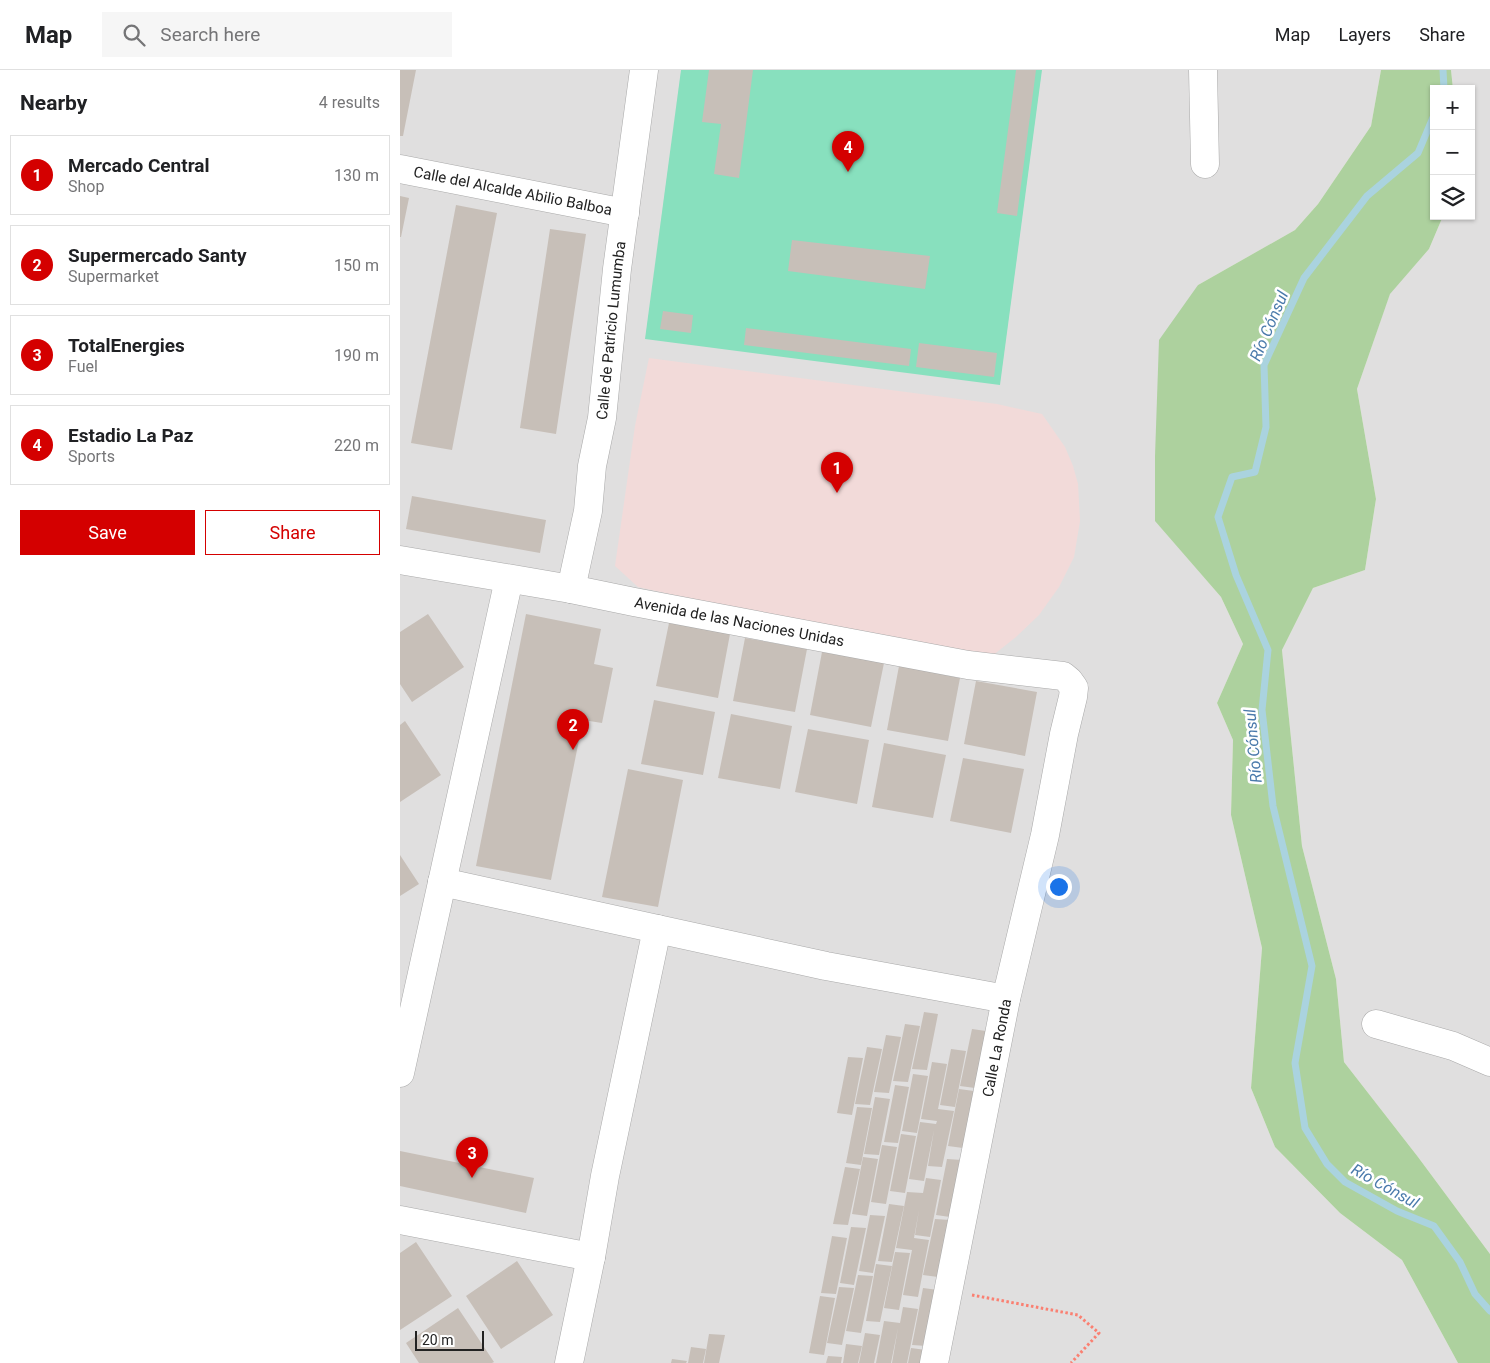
<!DOCTYPE html>
<html lang="en">
<head>
<meta charset="utf-8">
<style>
	:root { --surface:#fff; --page:#f6f6f6; --text:#202124; --muted:#757577; --line:#e0e0e0; --accent:#d40000 }
	body { margin:0; font-family:Roboto,sans-serif; background:var(--page); color:var(--text) }
	.controls { position:absolute; right:15px; top:15px; display:grid; overflow:hidden; border-radius:0px; box-shadow:0 1px 4px #0004 }
	.controls button { width:45px; height:45px; display:grid; place-items:center; padding:0; border:0; border-bottom:1px solid var(--line); background:var(--surface); color:var(--text); font:25px sans-serif }
	.scale { position:absolute; left:15px; bottom:12px; width:69px; box-sizing:border-box; padding-left:5px; border:2px solid #222; border-top:0; font-size:14px; line-height:18px; white-space:nowrap; color:#222; -webkit-text-stroke:4px #fff; paint-order:stroke }
	.you { position:absolute; left:658px; top:816px; width:18px; height:18px; margin:-12px; border:4px solid #fff; border-radius:50%; background:#1a73e8; box-shadow:0 0 0 8px #1a73e833 }
	.badge { display:grid; place-items:center; width:32px; height:32px; border-radius:50%; background:var(--accent); color:#fff; font-size:16px; font-weight:700 }
	.pin { position:absolute; translate:-50% -41px; filter:drop-shadow(0 1px 2px #0008) }
	.pin::after { content:''; position:absolute; top:26px; width:18px; height:15px; background:inherit; clip-path:polygon(0 0,100% 0,50% 100%) }
	.list { margin:0; padding:0; list-style:none }
	h2 { display:flex; justify-content:space-between; align-items:center; height:65px; margin:0; padding:0 20px; font-size:21px }
	h2 small { font-size:16px; font-weight:400; color:var(--muted) }
	.list li { display:grid; grid-template-columns:32px 1fr auto; gap:15px; align-items:center; box-sizing:border-box; height:80px; margin:0 10px 10px; padding:0 10px; border:1px solid var(--line); border-radius:0px }
	.list b { display:block; font-size:19px; white-space:nowrap }
	.list p { margin:0; font-size:16px; white-space:nowrap; color:var(--muted) }
	.list em { font-size:16px; font-style:normal; color:var(--muted) }
	.actions { display:flex; gap:10px; padding:15px 20px }
	.actions a { flex:1; padding:11px 0; border:1px solid var(--accent); border-radius:0px; text-align:center; font-size:18px; color:var(--accent) }
	.actions .main { background:var(--accent); color:#fff }
	.icon { flex:none; width:28px; height:28px; fill:none; stroke:currentColor; stroke-width:2; stroke-linecap:round; stroke-linejoin:round }
	.map { position:relative; flex:none; width:1090px; height:1293px; overflow:hidden }
	header { display:flex; align-items:center; gap:30px; box-sizing:border-box; height:70px; padding:0 25px; background:var(--surface); border-bottom:1px solid var(--line) }
	header strong { font-size:24px }
	nav { display:flex; gap:28px; margin-inline-start:auto; font-size:18px }
	.search { width:350px; height:45px; background:var(--page); display:flex; align-items:center; gap:12px; box-sizing:border-box; padding:0 18px; border-radius:0px; color:var(--muted); font-size:19px }
	main { display:flex }
	aside { flex:1; background:var(--surface) }
	.map>svg:first-child { display:block }
	.residential { fill:#e0dfdf }
	.commercial { fill:#f2dad9 }
	.forest { fill:#add19e }
	.pitch { fill:#88e0be }
	.lines { fill:none; stroke-linecap:round; stroke-linejoin:round }
	.stream { stroke:#aad3df; stroke-width:7 }
	.building { fill:#c7bfb8 }
	.minor-casing { stroke:#a9a9a9; stroke-width:29 }
	.path { stroke:#fa8072; stroke-width:3; stroke-dasharray:2.5 2.5; stroke-linecap:butt }
	.minor { stroke:#fff; stroke-width:28 }
	.labels { text-anchor:middle; dominant-baseline:central; stroke-width:5; stroke-linejoin:round; paint-order:stroke }
	.street-label { font-size:15px; fill:#222; stroke:#fff }
	.water-label { font-size:16px; font-style:italic; fill:#4a7aab; stroke:#fff }
</style>
</head>
<body>
<header>
<strong>Map</strong>
<div class="search"><svg class="icon" aria-label="search" viewBox="0 0 24 24"><circle cx="10" cy="10" r="6"/><path d="M15 15l6 6"/></svg>Search here</div>
<nav><a>Map</a><a>Layers</a><a>Share</a></nav>
</header>
<main>
<aside>
<h2>Nearby<small>4 results</small></h2>
<ul class="list">
<li><span class="badge">1</span><div><b>Mercado Central</b><p>Shop</p></div><em>130 m</em></li>
<li><span class="badge">2</span><div><b>Supermercado Santy</b><p>Supermarket</p></div><em>150 m</em></li>
<li><span class="badge">3</span><div><b>TotalEnergies</b><p>Fuel</p></div><em>190 m</em></li>
<li><span class="badge">4</span><div><b>Estadio La Paz</b><p>Sports</p></div><em>220 m</em></li>
</ul>
<div class="actions"><a class="main">Save</a><a>Share</a></div>
</aside>
<div class="map">
<svg width="1090" height="1293" viewBox="0 0 1090 1293">
	<rect width="100%" height="100%" fill="#f2efe9"/>
	<path class="residential" d="M0 0H981L971 56 918 134 895 160 798 215 755 386V450L821 527 843 574 817 633 833 670 831 745 862 878 851 1018 875 1077 940 1143 1002 1190 1058 1293H0Z
		M1051 0H1090V1184L1018 1087 944 992 936 909 902 776 882 580 913 518 965 500 976 429 957 319 990 223 1029 179 1043 146H1071V19H1053Z"/>
	<path class="commercial" d="M249 288 597 334 642 344 665 377 673 396 678 414 680 451 674 487 659 517 639 545 616 567 592 586 575 592 238 517 215 496 235 356Z"/>
	<path class="forest" d="M981 0H1051L1053 19H1034V146H1043L1029 179 990 224 957 319 976 429 965 500 913 518 882 580 902 776 936 909 944 992 1018 1087 1090 1184V1293H1058L1002 1190 940 1143 875 1077 851 1018 862 878 831 745 833 670 817 633 843 574 821 527 755 451V386L759 270 798 215 895 160 918 134 971 56Z"/>
	<path class="pitch" d="M281 0H642L600 315 245 269Z"/>
	<g class="lines">
		<path class="stream" d="M1043 0 1044 19
			M1034 45 1018 83 967 126 904 208 864 295 866 357 855 402 832 407 818 447 836 505 868 580 862 640 873 736 912 896 895 993 905 1058 927 1094 945 1112 997 1141 1034 1156 1060 1192 1075 1224 1090 1241"/>
	</g>
	<path class="building" d="M0 0H16L3 66H0Z
		M309 0H353L339 108 314 104 321 54 302 52Z
		M616 0H636L617 146 597 143Z
		M0 126 9 128 1 167H0Z
		M56 135 97 143 52 380 11 373Z
		M150 159 186 164 156 364 120 358Z
		M392 170 530 186 525 219 388 201Z
		M263 241 293 245 291 263 260 259Z
		M346 258 511 279 509 296 344 275Z
		M519 273 597 283 594 307 516 297Z
		M12 426 146 450 140 483 6 459Z
		M28 544 64 597 12 632 0 614V562Z
		M126 544 201 559 194 594 213 598 202 653 183 650 151 810 76 796Z
		M269 553 330 564 318 628 256 616Z
		M345 568 407 579 395 642 333 631Z
		M422 582 484 593 471 657 410 645Z
		M499 596 560 608 548 671 487 660Z
		M576 611 637 622 625 686 564 674Z
		M254 630 315 642 303 705 241 694Z
		M331 644 392 656 380 719 318 708Z
		M5 651 41 705 0 732V655Z
		M408 659 469 670 457 734 395 722Z
		M484 673 546 685 533 748 472 737Z
		M563 688 624 699 611 763 550 751Z
		M228 699 283 710 258 837 202 827Z
		M0 785 19 814 0 826Z
		M524 942 538 944 527 1000 512 999Z
		M505 954 520 956 508 1012 493 1011Z
		M572 959 586 961 575 1018 560 1016Z
		M486 965 501 967 489 1023 474 1022Z
		M467 977 482 979 470 1035 455 1034Z
		M551 979 566 981 555 1037 540 1035Z
		M448 987 463 988 452 1045 437 1043Z
		M532 992 547 994 538 1039 554 1041 542 1097 528 1096 534 1060 524 1111 509 1109 520 1052 536 1054 537 1051 521 1049Z
		M513 1004 528 1006 517 1063 502 1061Z
		M495 1015 509 1017 498 1073 484 1072Z
		M559 1019 574 1021 563 1078 548 1076Z
		M475 1027 490 1029 479 1085 464 1084Z
		M457 1037 472 1038 461 1095 446 1093Z
		M501 1064 516 1066 505 1123 490 1121Z
		M482 1075 497 1077 486 1134 471 1132Z
		M0 1081 134 1108 126 1143 0 1116Z
		M463 1087 478 1089 467 1146 452 1144Z
		M547 1089 562 1090 550 1147 536 1145Z
		M445 1097 460 1099 448 1155 433 1154Z
		M526 1108 541 1110 530 1167 515 1165 519 1140 514 1168 529 1170 518 1227 503 1225 512 1180 496 1178 507 1122 523 1123Z
		M489 1134 504 1136 492 1192 478 1191Z
		M470 1145 485 1146 473 1203 459 1201Z
		M535 1149 550 1150 538 1207 523 1205Z
		M451 1157 466 1158 454 1215 440 1213Z
		M432 1166 447 1168 436 1224 421 1223Z
		M16 1172 52 1226 0 1260V1183Z
		M495 1182 510 1183 499 1240 484 1238Z
		M117 1191 153 1245 101 1279 66 1226Z
		M476 1194 492 1196 480 1252 466 1251Z
		M458 1205 473 1206 461 1263 446 1261Z
		M439 1217 454 1218 442 1275 427 1273Z
		M523 1218 538 1220 527 1276 512 1275Z
		M420 1226 435 1228 424 1285 409 1283Z
		M503 1237 518 1239 507 1293H492L498 1258 491 1293H476L484 1251 500 1253Z
		M58 1238 94 1292 92 1293H19L6 1273Z
		M465 1263 480 1265 474 1293H459Z
		M309 1264 325 1265 319 1293H304Z
		M446 1274 462 1276 458 1293H443Z
		M291 1277 306 1279 303 1293H288Z
		M511 1278 526 1280 523 1293H508Z
		M428 1286 442 1287 441 1293H426Z
		M272 1289 287 1291 286 1293H271Z"/>
	<g class="lines">
		<defs>
			<g id="minor">
				<path d="M803 0 805 94"/>
				<path id="s1" d="M0 99 225 143"/>
				<path id="s2" d="M0 490 171 519 234 532 568 595 663 606 669 611 674 618 673 627 664 664 645 765 606 929 534 1293"/>
				<path id="s3" d="M171 519 188 441 192 396 202 348 217 199 244 0"/>
				<path d="M42 812 426 896 606 929"/>
				<path d="M976 954 1053 976 1090 992"/>
				<path d="M0 1003 109 509"/>
				<path d="M0 1150 191 1187"/>
				<path d="M169 1293 191 1187 205 1106 257 859"/>
			</g>
		</defs>
		<use href="#minor" class="minor-casing"/>
		<path class="path" d="M572 1225 678 1245 699 1263 671 1293"/>
		<use href="#minor" class="minor"/>
	</g>
	<g class="labels">
		<g class="street-label">
			<text stroke="none"><textPath href="#s1" startOffset="115">Calle del Alcalde Abilio Balboa</textPath></text>
			<text stroke="none"><textPath href="#s3" startOffset="262">Calle de Patricio Lumumba</textPath></text>
			<text stroke="none"><textPath href="#s2" startOffset="345">Avenida de las Naciones Unidas</textPath></text>
			<text transform="translate(597 978) rotate(-79)">Calle La Ronda</text>
		</g>
		<g class="water-label">
			<text transform="translate(869 256) rotate(-67)">Río Cónsul</text>
			<text transform="translate(853 676) rotate(-95)">Río Cónsul</text>
			<text transform="translate(985 1116) rotate(29)">Río Cónsul</text>
		</g>
	</g>
</svg>
<div class="controls">
<button>+</button>
<button>−</button>
<button><svg class="icon" aria-label="layers" viewBox="0 0 24 24"><path d="M12 4l9 5-9 5-9-5zM3 14l9 5 9-5"/></svg></button>
</div>
<div class="scale">20 m</div>
<div class="you"></div>
<div class="pin badge" style="left:437px;top:423px">1</div>
<div class="pin badge" style="left:173px;top:680px">2</div>
<div class="pin badge" style="left:72px;top:1108px">3</div>
<div class="pin badge" style="left:448px;top:102px">4</div>
</div>
</main>
</body>
</html>
